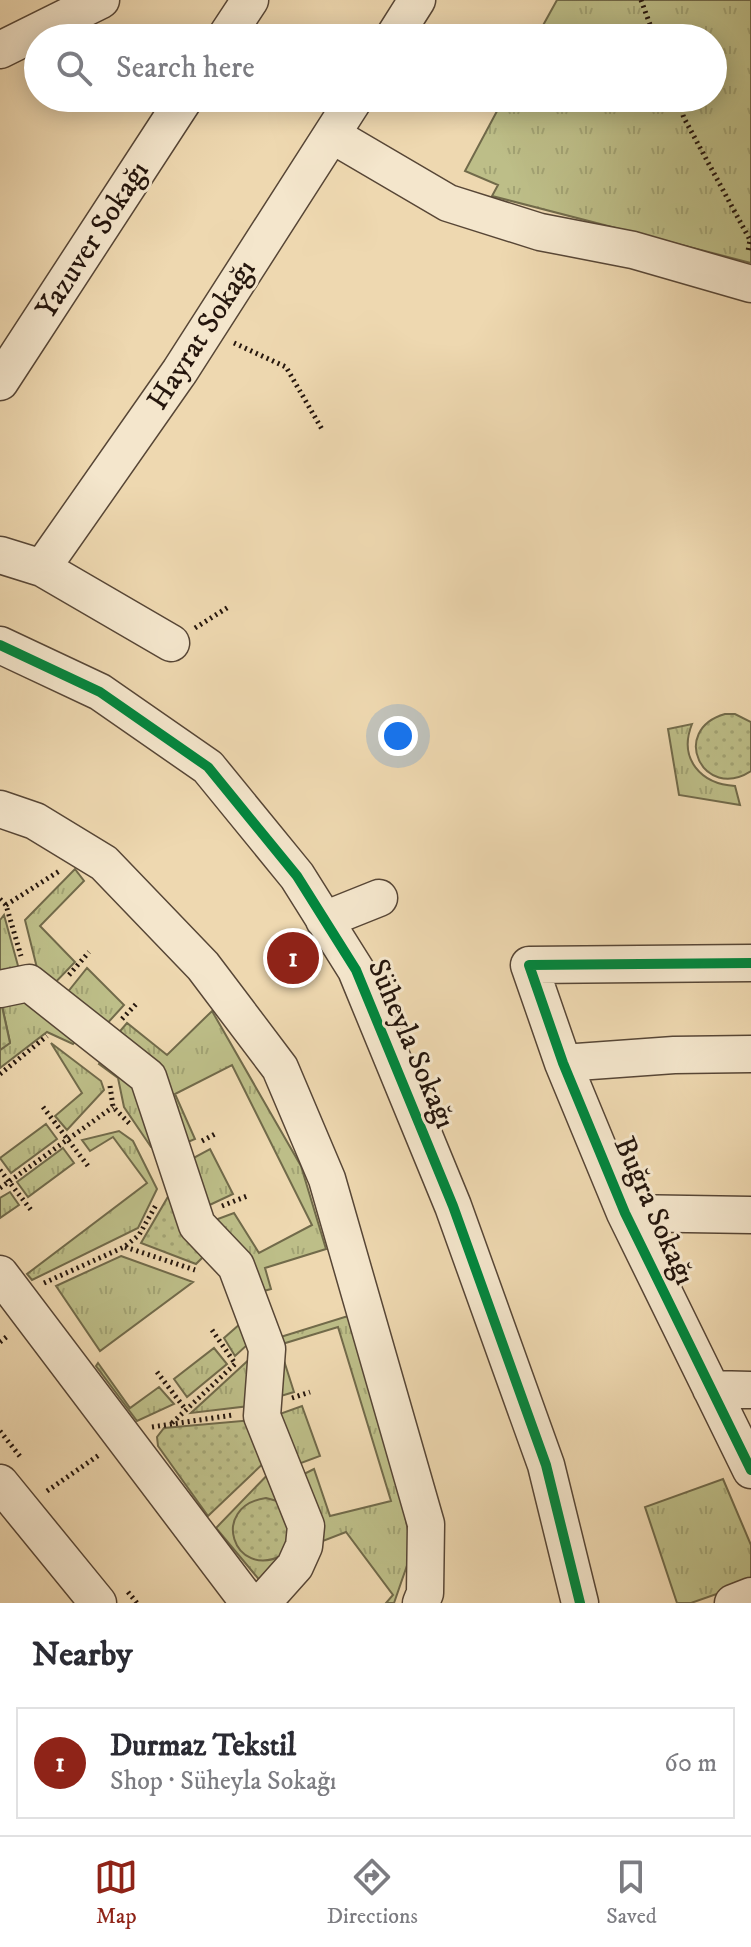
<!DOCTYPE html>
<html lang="en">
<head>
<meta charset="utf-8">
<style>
	:root { --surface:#fff; --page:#f2f2f3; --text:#2b2b33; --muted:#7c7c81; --line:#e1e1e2; --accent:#8f2418 }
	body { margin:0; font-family:"IM FELL DW Pica",serif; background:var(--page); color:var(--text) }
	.you { position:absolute; left:398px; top:736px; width:28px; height:28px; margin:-20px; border:6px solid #fff; border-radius:50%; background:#1a73e8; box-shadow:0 0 0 12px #1a73e833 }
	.badge { display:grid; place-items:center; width:52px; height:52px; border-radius:50%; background:var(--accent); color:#fff; font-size:26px; font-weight:700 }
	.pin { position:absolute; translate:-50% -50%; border:4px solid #fff; box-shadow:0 2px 8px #0006 }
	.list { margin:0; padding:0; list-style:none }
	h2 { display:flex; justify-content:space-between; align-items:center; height:104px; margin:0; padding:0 32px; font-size:34px }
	h2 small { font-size:26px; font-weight:400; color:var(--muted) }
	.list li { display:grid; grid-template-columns:52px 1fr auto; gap:24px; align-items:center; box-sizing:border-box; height:112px; margin:0 16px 16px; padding:0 16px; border:2px solid var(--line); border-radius:0px }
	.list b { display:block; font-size:30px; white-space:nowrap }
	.list p { margin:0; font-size:26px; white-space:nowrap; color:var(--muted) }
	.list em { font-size:26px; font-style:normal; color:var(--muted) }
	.icon { flex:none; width:44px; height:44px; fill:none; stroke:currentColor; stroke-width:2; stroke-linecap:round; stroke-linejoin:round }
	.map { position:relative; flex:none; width:751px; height:1603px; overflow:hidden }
	.search { position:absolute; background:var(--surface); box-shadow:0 4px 20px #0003; left:24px; right:24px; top:24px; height:88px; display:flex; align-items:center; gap:20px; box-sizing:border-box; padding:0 28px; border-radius:44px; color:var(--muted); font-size:30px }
	.sheet { height:232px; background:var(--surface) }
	nav { display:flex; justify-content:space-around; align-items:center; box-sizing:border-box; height:112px; border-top:2px solid var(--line); background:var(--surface); font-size:22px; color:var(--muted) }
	nav a { display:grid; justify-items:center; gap:4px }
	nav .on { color:var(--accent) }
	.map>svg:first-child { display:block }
	.grass { fill:url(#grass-tufts); stroke:#716a4a; stroke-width:2 }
	.park { fill:url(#park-dots); stroke:#716a4a; stroke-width:2 }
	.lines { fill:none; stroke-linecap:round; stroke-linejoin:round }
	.minor-casing { stroke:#574636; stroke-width:39 }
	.path { stroke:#25160d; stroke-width:5; stroke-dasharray:2 4; stroke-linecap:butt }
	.minor { stroke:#f4e6cc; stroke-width:36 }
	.cycleway-casing { stroke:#f4e6cc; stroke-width:15 }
	.cycleway { stroke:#00873e; stroke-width:10 }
	.labels { text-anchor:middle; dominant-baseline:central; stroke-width:6; stroke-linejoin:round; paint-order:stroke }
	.street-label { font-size:30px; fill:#25160d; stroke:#f4e6cc }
</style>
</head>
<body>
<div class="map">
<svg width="751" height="1603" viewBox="0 0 751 1603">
	<defs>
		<pattern id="grass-tufts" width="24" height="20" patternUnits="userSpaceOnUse" patternTransform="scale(2)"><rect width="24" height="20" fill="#bdbe88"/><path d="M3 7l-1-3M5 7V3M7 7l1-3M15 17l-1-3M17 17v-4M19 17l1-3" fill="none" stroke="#a2a374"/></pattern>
		<pattern id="park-dots" width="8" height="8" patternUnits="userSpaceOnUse" patternTransform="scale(2)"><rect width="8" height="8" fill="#bdbe88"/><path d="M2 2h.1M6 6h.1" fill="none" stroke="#a2a374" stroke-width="1.8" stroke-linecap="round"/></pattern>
	</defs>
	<rect width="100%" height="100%" fill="#eed8b0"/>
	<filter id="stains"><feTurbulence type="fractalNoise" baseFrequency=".0025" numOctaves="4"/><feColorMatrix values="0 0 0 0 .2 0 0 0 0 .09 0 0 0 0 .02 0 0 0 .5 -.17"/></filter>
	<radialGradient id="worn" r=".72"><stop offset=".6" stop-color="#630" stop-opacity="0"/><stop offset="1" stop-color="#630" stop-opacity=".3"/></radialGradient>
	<path class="grass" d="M557 0H751V263L492 196 498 185 465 171 504 98H713V38H536Z
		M692 724C678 759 701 784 735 786L740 805 679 795 668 729Z
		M75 869 84 881 40 926 75 962 50 988 40 980 25 920Z
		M4 915 20 973 0 978V920Z
		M87 968 124 1005 104 1027 63 998Z
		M30 994 83 1033 73 1044 47 1032 0 1068V1050L10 1042 0 997Z
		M212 1011 301 1166 326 1249 265 1268 271 1289 260 1292 207 1223 234 1213 259 1253 312 1225 232 1065 175 1094 195 1139 181 1145 115 1037 127 1023 167 1055Z
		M51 1043 101 1081 104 1090 67 1130 55 1116 82 1093Z
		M104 1057 138 1083 161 1145 151 1147 124 1107 118 1078 99 1064Z
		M46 1124 57 1139 11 1173 0 1158Z
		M119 1131 133 1141 157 1189 138 1228 32 1280 27 1274 147 1183 113 1137 90 1151 82 1140Z
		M63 1148 74 1163 28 1197 17 1182Z
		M210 1149 233 1194 201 1209 186 1162Z
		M10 1192 19 1205 0 1218V1198Z
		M121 1256 193 1282 100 1351 56 1286Z
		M249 1316 259 1334 235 1356 224 1338Z
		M348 1316 401 1495 412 1551 394 1603H386L393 1595 346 1532 310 1546 292 1480 314 1469 330 1516 391 1501 338 1327 279 1345 294 1392 271 1399 274 1339Z
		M214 1348 227 1364 187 1397 174 1379Z
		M255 1354 249 1406 191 1413Z
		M98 1363 130 1408 159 1387 174 1404 137 1421 96 1366Z
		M302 1406 320 1456 293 1466 274 1416Z
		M276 1466 301 1533 267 1589 216 1528Z
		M723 1479 751 1545V1582L691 1603H677L645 1507Z"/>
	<path class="park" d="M725 714H735L751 722V771C703 802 669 730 725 714Z
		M0 997 10 1043 0 1050Z
		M169 1195 207 1253 196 1264 141 1243Z
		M253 1420 270 1457 208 1516 158 1446 157 1437 164 1428Z
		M266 1498 277 1501 293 1515 283 1555C233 1581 209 1506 266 1498Z"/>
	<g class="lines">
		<defs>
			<path id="minor" d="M225 38 250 0
				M393 38 417 0
				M0 50 101 0
				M332 135 448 203 540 232 633 250 751 284
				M0 382 185 98
				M0 555 42 568 171 643
				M42 568 180 371 355 98
				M0 645 100 692 208 767 297 876 356 970 453 1206 546 1465 580 1603
				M0 809 35 821 104 863 203 966 280 1068 327 1179 426 1524 425 1593 421 1603
				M324 920 379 898
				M751 963 529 965 563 1063 625 1213 751 1470
				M0 989 29 983 148 1077 197 1225 236 1266 263 1338 267 1349 262 1416 306 1526 304 1546 295 1566 262 1603
				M563 1063 674 1055 751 1054
				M625 1213 751 1215
				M0 1274 249 1603
				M711 1389 751 1390
				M0 1483 98 1603
				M733 1603 751 1596"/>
		</defs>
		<use href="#minor" class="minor-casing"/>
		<path class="path" d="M641 0 655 38
			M677 98 684 118 750 240 748 251
			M234 343 286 367 323 431
			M195 628 230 606
			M0 899 6 905 21 956
			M6 905 61 870
			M69 975 89 952
			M122 1019 138 1002
			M0 1074 47 1036
			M110 1086 113 1107 130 1124
			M43 1107 88 1166
			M202 1141 215 1134
			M0 1170 31 1210
			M0 1188 113 1107
			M222 1206 247 1196
			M125 1247 195 1270
			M44 1283 124 1247 139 1235 156 1205
			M212 1330 234 1362
			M0 1342 9 1335
			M157 1372 186 1410
			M292 1398 310 1392
			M172 1423 235 1364
			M152 1427 233 1415
			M0 1431 22 1459
			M47 1491 99 1455
			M128 1592 137 1603"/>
		<use href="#minor" class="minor"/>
		<defs>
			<path id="cycleway" d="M0 645 100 692 208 767 297 876 356 970 453 1206 546 1465 580 1603
				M751 963 529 965 563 1063 625 1213 751 1470"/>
		</defs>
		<use href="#cycleway" class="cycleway-casing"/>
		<use href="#cycleway" class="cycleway"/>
	</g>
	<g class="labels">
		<g class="street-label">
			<text transform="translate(93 240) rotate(-57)">Yazuver Sokağı</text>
			<text transform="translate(202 335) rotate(-57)">Hayrat Sokağı</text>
			<text transform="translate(411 1044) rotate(67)">Süheyla Sokağı</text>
			<text transform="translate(654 1211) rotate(66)">Buğra Sokağı</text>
		</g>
	</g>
	<rect width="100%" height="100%" filter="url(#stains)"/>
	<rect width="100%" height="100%" fill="url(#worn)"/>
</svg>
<div class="you"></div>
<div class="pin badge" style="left:293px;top:958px">1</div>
<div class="search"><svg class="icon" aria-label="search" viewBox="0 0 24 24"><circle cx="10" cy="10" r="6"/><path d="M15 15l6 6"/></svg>Search here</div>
</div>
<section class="sheet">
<h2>Nearby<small></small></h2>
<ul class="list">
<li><span class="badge">1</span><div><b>Durmaz Tekstil</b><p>Shop · Süheyla Sokağı</p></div><em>60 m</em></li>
</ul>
</section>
<nav>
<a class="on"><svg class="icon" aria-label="map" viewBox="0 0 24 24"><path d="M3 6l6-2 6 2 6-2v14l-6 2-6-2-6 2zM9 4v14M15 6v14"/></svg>Map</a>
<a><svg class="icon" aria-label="directions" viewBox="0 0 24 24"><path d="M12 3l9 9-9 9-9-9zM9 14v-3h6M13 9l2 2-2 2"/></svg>Directions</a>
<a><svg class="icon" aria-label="saved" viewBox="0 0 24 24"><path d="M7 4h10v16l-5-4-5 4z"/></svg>Saved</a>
</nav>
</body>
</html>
